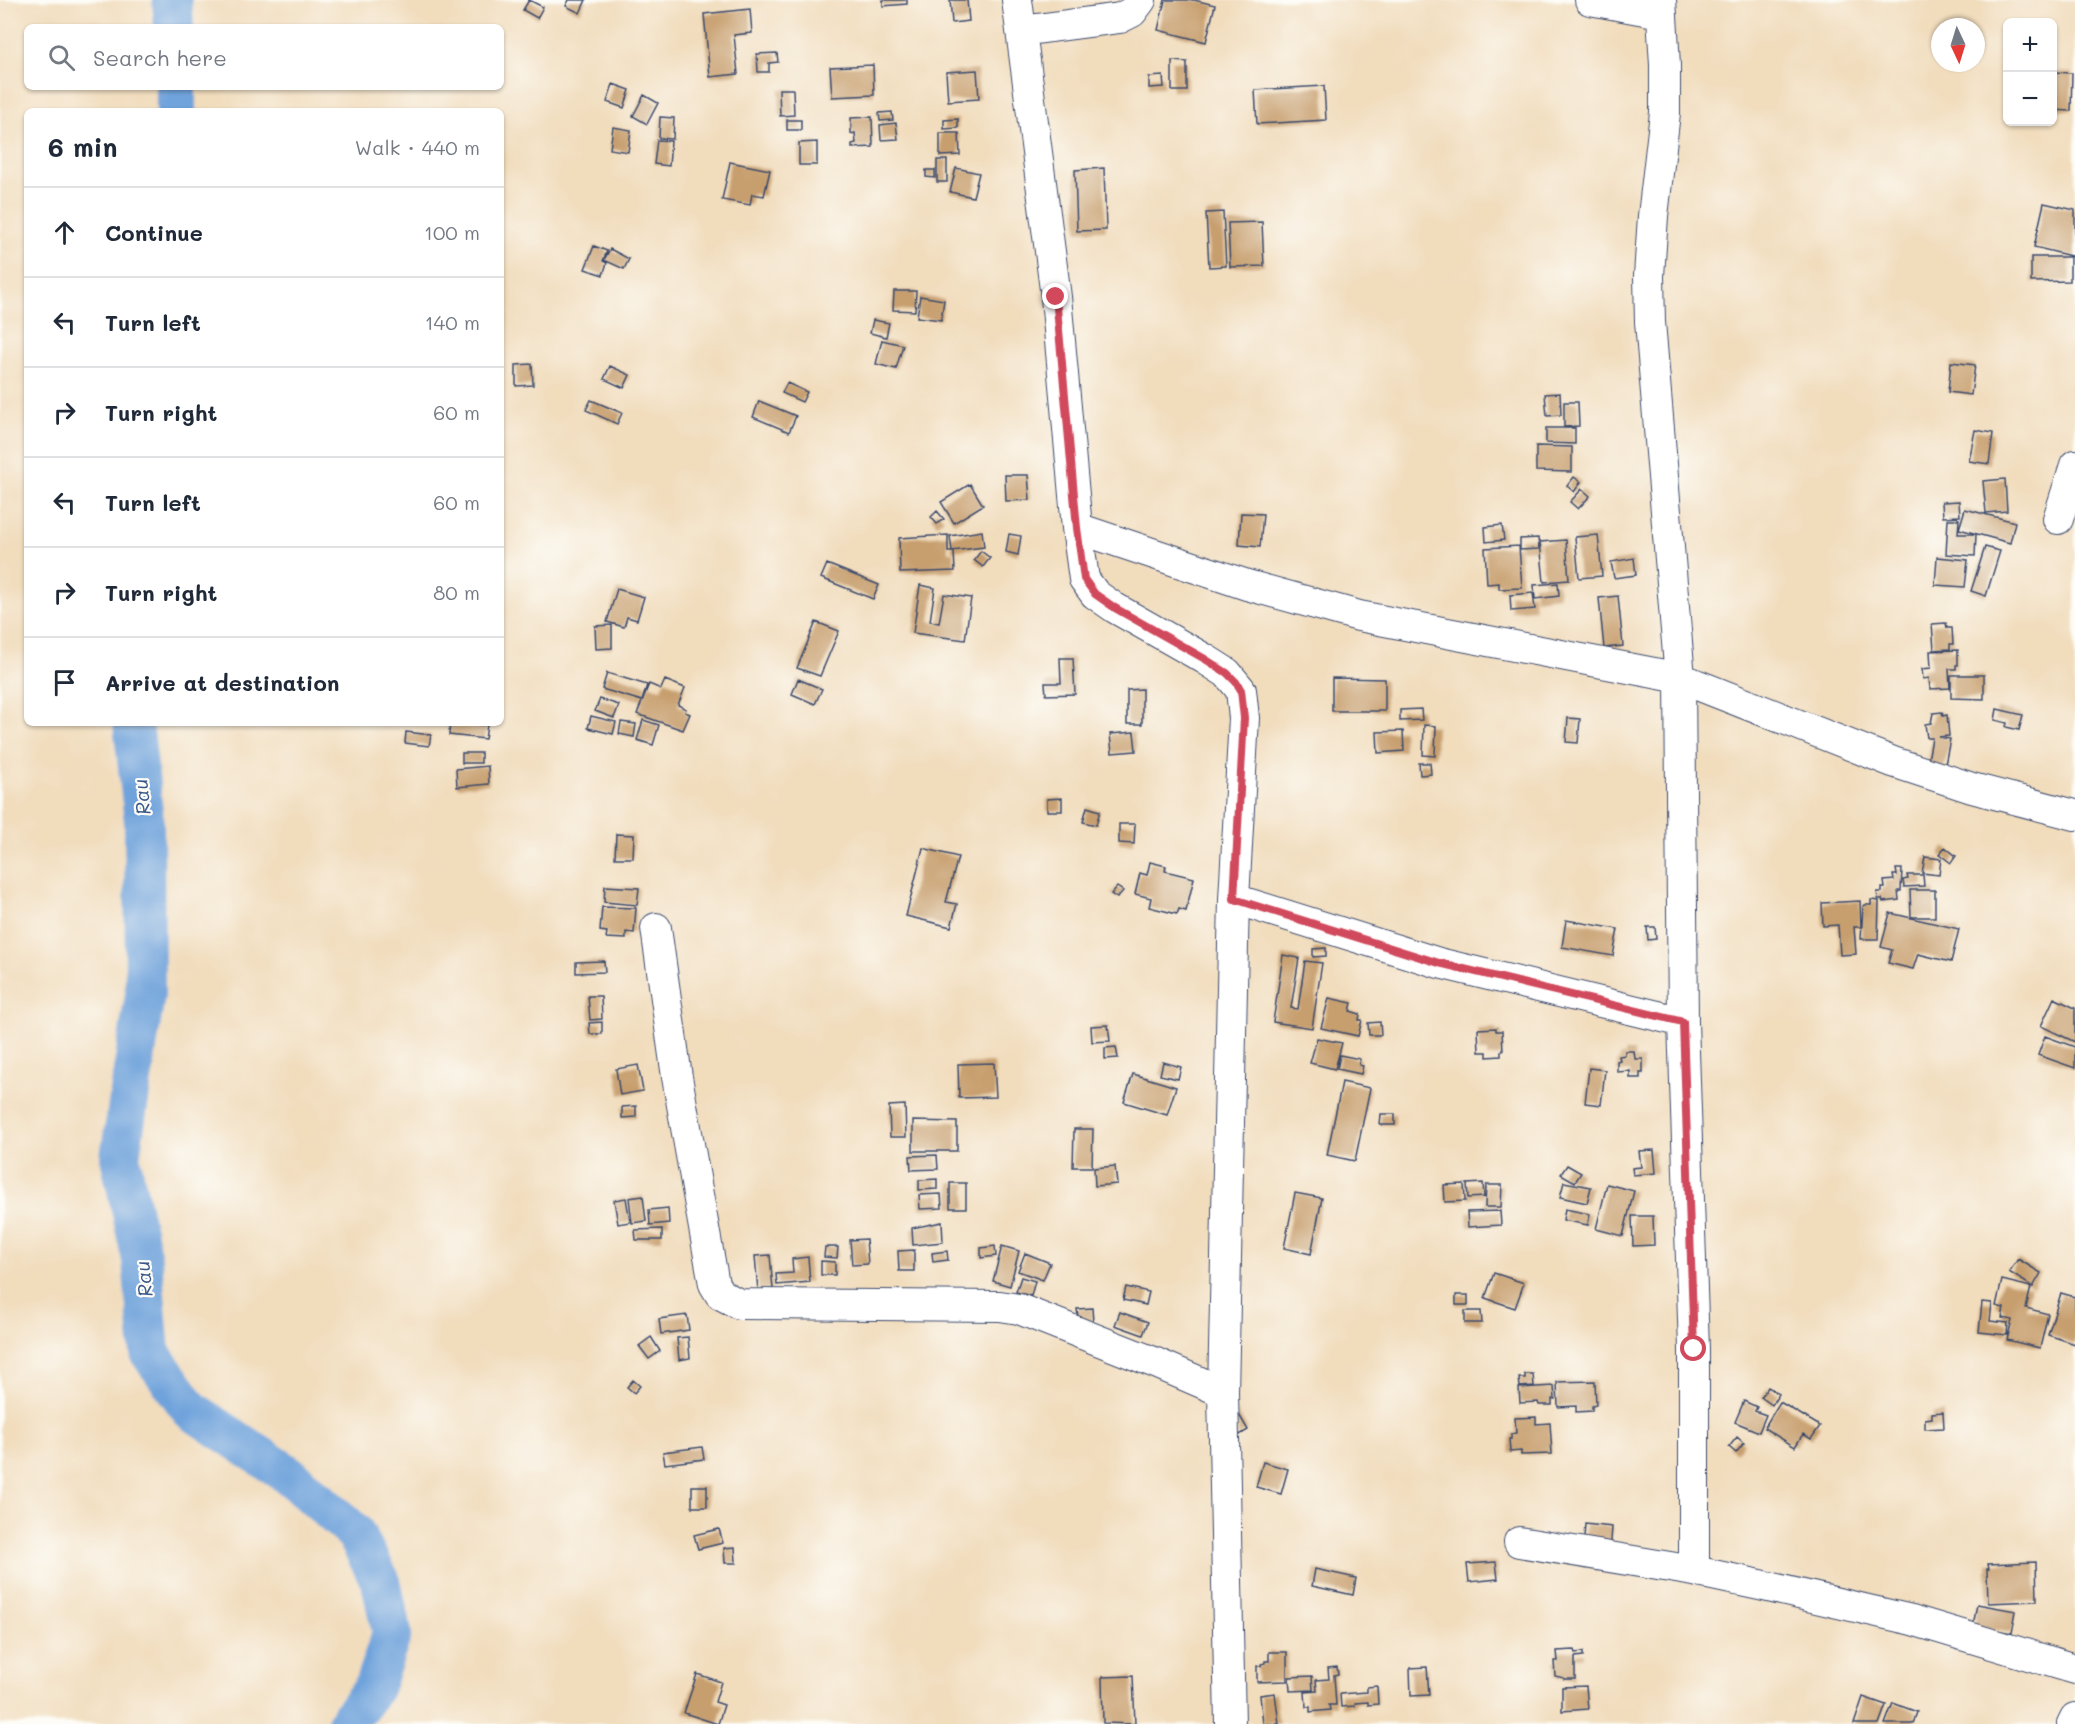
<!DOCTYPE html>
<html lang="en">
<head>
<meta charset="utf-8">
<style>
	:root { --surface:#fff; --page:#f6f6f7; --text:#1f2937; --muted:#747a83; --line:#e0e1e3 }
	body { margin:0; font-family:Mali,sans-serif; background:var(--page); color:var(--text) }
	.controls { position:absolute; right:18px; top:18px; display:grid; overflow:hidden; border-radius:9px; box-shadow:0 2px 4px #0004 }
	.controls button { width:54px; height:54px; display:grid; place-items:center; padding:0; border:0; border-bottom:2px solid var(--line); background:var(--surface); color:var(--text); font:30px sans-serif }
	.compass { position:absolute; left:1931px; top:18px; width:54px; height:54px; border-radius:50%; background:var(--surface); box-shadow:0 2px 4px #0004; rotate:176deg }
	.stop { position:absolute; width:18px; height:18px; margin:-14px; border:4px solid #d1495b; border-radius:50%; background:#fff }
	.stop.end { background:#d1495b; border-color:#fff; box-shadow:0 2px 6px #0008 }
	.list { margin:0; padding:0; list-style:none }
	h2 { display:flex; justify-content:space-between; align-items:center; height:78px; margin:0; padding:0 24px; font-size:26px }
	h2 small { font-size:20px; font-weight:400; color:var(--muted) }
	.list li { display:grid; grid-template-columns:39px 1fr auto; gap:18px; align-items:center; box-sizing:border-box; height:90px; padding:0 24px; border-top:2px solid var(--line) }
	.list b { display:block; font-size:22px; white-space:nowrap }
	.list em { font-size:20px; font-style:normal; color:var(--muted) }
	.icon { flex:none; width:33px; height:33px; fill:none; stroke:currentColor; stroke-width:2; stroke-linecap:round; stroke-linejoin:round }
	.map { position:relative; flex:none; width:2075px; height:1724px; overflow:hidden }
	.search { position:absolute; background:var(--surface); box-shadow:0 2px 4px #0004; left:24px; top:24px; width:480px; height:66px; display:flex; align-items:center; gap:15px; box-sizing:border-box; padding:0 21px; border-radius:9px; color:var(--muted); font-size:22px }
	.panel { position:absolute; background:var(--surface); box-shadow:0 2px 4px #0004; left:24px; top:108px; width:480px; height:618px; border-radius:9px }
	.map>svg:first-child { display:block }
	.lines { fill:none; stroke-linecap:round; stroke-linejoin:round }
	.river { stroke:#70a3db; stroke-width:40 }
	.building { fill:#c79f6e }
	.minor-casing { stroke:#3b496c; stroke-width:32 }
	.minor { stroke:#fff; stroke-width:30 }
	.route { stroke:#d1495b; stroke-width:8 }
	.labels { text-anchor:middle; dominant-baseline:central; stroke-width:4.5; stroke-linejoin:round; paint-order:stroke }
	.water-label { font-size:20px; font-style:italic; fill:#39588a; stroke:#fdfcf7 }
</style>
</head>
<body>
<div class="map">
<svg width="2075" height="1724" viewBox="0 0 2075 1724">
	<rect width="100%" height="100%" fill="#fdfcf7"/>
	<filter id="ink" filterUnits="userSpaceOnUse"><feTurbulence type="fractalNoise" baseFrequency=".0167" numOctaves="2"/><feDisplacementMap in="SourceGraphic" scale="12" xChannelSelector="R" yChannelSelector="G"/><feConvolveMatrix kernelMatrix="1 2 1 2 8 2 1 2 1" color-interpolation-filters="sRGB"/></filter>
	<filter id="wash" filterUnits="userSpaceOnUse"><feTurbulence type="fractalNoise" baseFrequency=".008" numOctaves="4" result="noise"/><feDisplacementMap in="SourceGraphic" scale="24" xChannelSelector="R" yChannelSelector="G"/><feGaussianBlur stdDeviation="1.35" result="paint"/><feColorMatrix in="noise" values="0 0 0 0 0 0 0 0 0 0 0 0 0 0 0 0 0 1.4 0 .05"/><feComposite in="paint" operator="in"/></filter>
	<g filter="url(#wash)">
		<rect width="100%" height="100%" fill="#f1dcbc"/>
		<g class="lines">
			<path class="river" d="M172 0 174 27
				M176 87V111
				M133 723 144 821 145 995 120 1157 142 1260 150 1353 191 1410 289 1475 355 1533 381 1582 392 1633 373 1688 346 1724"/>
		</g>
		<g id="blocks">
			<path class="building" d="M529 0 543 7 537 18 523 10Z
				M569 0H586L580 13 566 6Z
				M883 0H907V4L883 6Z
				M950 0H967L969 21 952 23Z
				M1165 0H1194L1215 5 1206 42 1158 30Z
				M750 9 752 33 734 35 738 74 710 77 704 14Z
				M777 53 778 62 769 63V72H758L757 54Z
				M1172 61 1187 62V91H1172Z
				M873 65 874 95 832 97 830 67Z
				M977 70 979 99 948 101 946 72Z
				M2052 72 2072 73 2071 111 2052 110Z
				M1163 76 1164 87 1149 88V77Z
				M613 84 630 90 624 108 607 102Z
				M1324 86 1326 120 1257 124 1255 90Z
				M779 89H793L794 115 780 116Z
				M644 95 658 103 647 124 633 116Z
				M892 112 893 120 880 121 879 113Z
				M660 117 674 118 673 139 659 138Z
				M872 117 873 147 852 148V144L856 143 855 133 851 134V118Z
				M958 119V128L944 129V120Z
				M787 120H801V130H787Z
				M896 123 898 139 881 140 880 125Z
				M613 127 631 130 628 152 610 149Z
				M940 133H959L960 155 940 156Z
				M657 140 671 141 669 166 654 164Z
				M817 142V165H799V143Z
				M937 160H947V182H937Z
				M730 162 770 170 764 196 752 194 750 205 722 200Z
				M956 168 979 173 973 197 950 192Z
				M1104 168 1106 230 1077 231 1075 170Z
				M926 170H935V178L926 177Z
				M2044 203 2075 210V257L2034 247Z
				M1223 212 1226 266 1209 267 1206 213Z
				M1262 222 1264 266 1230 267 1228 223Z
				M594 246 607 251 603 261 607 263 603 275 585 269Z
				M610 249 629 259 624 269 604 260Z
				M2031 257H2070V281L2031 282Z
				M894 291H916L915 311 893 310Z
				M920 296 944 300 941 320 917 317Z
				M873 320 889 323 886 337 870 333Z
				M882 340 903 345 896 369 876 364Z
				M1951 362 1975 365 1971 395 1948 392Z
				M532 364 533 385 516 386V365Z
				M610 366 630 375 624 388 604 379Z
				M787 383 807 392 802 402 782 393Z
				M1560 393 1561 415 1547 416 1545 394Z
				M591 400 622 413 617 424 586 410Z
				M759 401 796 416 789 432 753 417Z
				M1564 402H1578L1579 426 1564 427Z
				M1546 428H1575V444L1546 443Z
				M1975 430 1993 433 1989 464 1969 461Z
				M1536 446 1572 447V472L1536 471Z
				M1005 475H1028L1030 500 1006 501Z
				M1574 477 1581 482 1574 492 1567 486Z
				M2005 479 2007 511 1986 513 1983 481Z
				M970 484 983 505 954 523 941 502Z
				M1582 489 1590 496 1578 509 1570 502Z
				M1959 501 1960 516 1943 517 1942 502Z
				M1965 509 2015 522 2010 543 1959 529Z
				M937 511 944 519 937 524 931 517Z
				M1241 513 1263 514 1260 547 1239 545Z
				M1948 519H1959L1958 534H1976L1975 556 1946 554Z
				M1502 525 1504 540 1486 542 1485 527Z
				M982 531 984 547 952 551 950 536Z
				M1009 534 1021 536 1018 555 1006 552Z
				M948 535V552H954L955 571 900 573 899 538Z
				M1598 535 1602 576 1579 578 1575 537Z
				M1538 538 1539 549 1520 550V539Z
				M1566 540 1569 580 1544 582 1540 542Z
				M1519 546 1522 588 1499 589V583L1487 584 1485 548Z
				M1985 547 2000 551 1986 596 1971 591Z
				M981 551 990 558 983 567 974 560Z
				M1937 557 1968 560 1965 587 1935 585Z
				M1634 558 1636 575 1614 578 1611 562Z
				M827 564 879 585 873 599 821 578Z
				M1558 583 1559 596 1535 599 1534 585Z
				M920 585 935 588 930 621 939 623 944 594 971 598 965 640 913 633Z
				M617 589 644 597 637 620 627 617 624 627 607 622Z
				M1533 593 1535 609 1511 611 1510 595Z
				M1618 596 1623 646 1604 648 1599 598Z
				M816 622 839 631 820 676 797 668Z
				M1946 623 1947 628H1952L1953 644H1950V649L1934 650 1932 624Z
				M612 625V648L596 649 595 626Z
				M1958 650V665H1956V669H1949L1950 688 1930 689 1929 678 1923 679 1922 669 1931 668 1930 651Z
				M1060 658H1073L1075 694 1046 695 1045 683H1061Z
				M607 673 647 685 642 701 602 689Z
				M1951 675H1984V699L1951 698Z
				M1332 678 1385 679V711H1332Z
				M798 679 822 689 815 704 792 694Z
				M665 680 685 688 678 705 686 709 685 712 690 714 683 730 637 714 649 684 661 689Z
				M1142 689V724H1127V690Z
				M600 699 619 705 614 718 595 711Z
				M1421 709 1422 720 1400 721V710Z
				M1997 709 2023 715 2019 730 2006 727 2007 723 1995 720Z
				M1942 712 1943 716 1947 715 1949 736 1938 737 1950 739 1944 770 1927 766 1932 738H1927L1925 724 1931 723 1933 713Z
				M591 716 616 722 613 734 588 728Z
				M1568 718 1580 719 1578 743 1566 742Z
				M643 720 659 725 653 745 637 740Z
				M621 722 636 724 634 737 619 734Z
				M450 723 487 725 485 739 449 735Z
				M1424 725 1436 726 1435 756 1423 755Z
				M1403 731 1404 751 1378 753 1377 732Z
				M406 732 431 735 429 746 405 743Z
				M1134 732 1136 751 1112 753 1110 734Z
				M462 753H481V763H462Z
				M1419 763H1430L1431 774 1420 775Z
				M488 766 489 784 457 787 456 769Z
				M1062 798V811H1047V799Z
				M1087 807 1100 811 1096 825 1083 822Z
				M1119 824H1135L1134 844 1119 843Z
				M616 834 634 835 633 858H615Z
				M1945 847 1956 856 1951 863 1939 854Z
				M923 848 958 857 946 902 957 904 951 927 906 916Z
				M1925 857 1941 859 1939 875 1922 873Z
				M1150 862 1166 866 1165 871 1194 878 1186 911 1179 909 1177 914 1149 907 1151 898 1135 894 1140 873 1147 875Z
				M1896 869H1902L1901 891H1898L1899 900 1883 902 1882 899H1878L1877 892H1882V888H1885L1884 881 1894 880 1893 875H1897Z
				M1907 875H1923L1924 886 1904 887 1903 880 1908 879Z
				M605 886 639 888 637 905 604 902Z
				M1117 887 1123 891 1117 898 1111 894Z
				M1910 890H1935V917H1911Z
				M1871 900 1879 901 1878 939H1861L1863 907 1865 905H1871Z
				M1860 901 1861 927H1854L1856 954 1840 955 1838 925 1823 926 1822 903Z
				M602 907 636 908 634 933 626 932V939L606 938 607 932 600 931Z
				M1890 913 1959 929 1951 962 1918 954 1913 969 1888 963 1892 950 1881 947Z
				M1566 920 1618 929 1613 956 1562 947Z
				M1647 927H1655L1656 939 1648 940Z
				M1326 948V956L1313 957V949Z
				M1283 955 1299 958 1291 1008 1298 1009 1305 961 1322 963 1312 1028 1273 1022Z
				M604 961 605 972 576 973V962Z
				M588 996H601L602 1019 590 1020Z
				M1329 998 1352 1003 1350 1011 1360 1014 1359 1020H1362L1358 1036 1321 1028Z
				M2054 998 2075 1008V1042L2041 1026Z
				M602 1022V1034H590L589 1023Z
				M1380 1022 1381 1035H1369L1368 1023Z
				M1108 1025 1110 1041 1092 1042 1091 1026Z
				M1496 1028V1031H1502L1503 1051H1501V1056L1487 1057V1052H1479L1478 1029Z
				M2045 1036 2075 1047V1068L2038 1055Z
				M1317 1038 1342 1043 1335 1069 1310 1063Z
				M1116 1047 1118 1058 1105 1059V1048Z
				M1625 1051H1634L1635 1059H1643V1073H1640V1078H1630V1071L1617 1072V1061L1620 1060 1619 1056 1625 1055Z
				M1340 1055 1360 1059 1359 1065 1363 1066 1361 1074 1337 1069Z
				M1163 1062 1181 1067 1178 1079 1160 1075Z
				M994 1063 996 1097 959 1098 958 1064Z
				M638 1065 643 1091 620 1095 616 1069Z
				M1589 1068 1605 1070 1601 1105 1585 1103Z
				M1133 1074 1176 1087 1167 1115 1124 1102Z
				M1342 1082 1370 1088 1355 1161 1327 1155Z
				M905 1105 906 1137H890L889 1106Z
				M636 1106V1117L622 1118V1107Z
				M1381 1114H1395V1125H1380Z
				M913 1121 957 1122V1151H913Z
				M1074 1129H1093L1092 1167H1073Z
				M1654 1150 1656 1173 1633 1175 1632 1168 1641 1167 1639 1151Z
				M937 1155 938 1169 911 1170 910 1156Z
				M1567 1165 1581 1173 1575 1182 1561 1174Z
				M1115 1166 1117 1184 1095 1186 1094 1168Z
				M937 1179V1189L919 1190V1180Z
				M1564 1182 1591 1187 1587 1203 1560 1197Z
				M950 1183H966V1208H950Z
				M1483 1183 1484 1197 1468 1198 1467 1184Z
				M1464 1184 1465 1201 1445 1202 1444 1185Z
				M1607 1184 1634 1191 1623 1236 1596 1229Z
				M1486 1185H1502L1501 1207H1485Z
				M1295 1193 1322 1198 1311 1254 1284 1248Z
				M941 1194 942 1208 920 1209 919 1195Z
				M643 1196 646 1221 632 1223 629 1198Z
				M626 1198 630 1222 618 1224 614 1200Z
				M668 1208 669 1223 650 1225 649 1210Z
				M1565 1209 1590 1214 1588 1225 1563 1220Z
				M1500 1211 1501 1225 1468 1227 1467 1212Z
				M1632 1216H1653L1654 1245 1633 1246Z
				M942 1222 943 1242 913 1245 912 1228Z
				M662 1229V1240H636L635 1230Z
				M866 1239 868 1264 852 1265 850 1240Z
				M995 1246 996 1256 981 1258V1248Z
				M1002 1246 1019 1251 1010 1286 993 1281Z
				M825 1247H838L837 1258 824 1257Z
				M914 1250V1271H899L898 1251Z
				M947 1251 948 1260 933 1262 932 1253Z
				M1025 1253 1050 1263 1043 1280 1018 1271Z
				M770 1255 773 1289 758 1291 755 1256Z
				M808 1257 810 1282 777 1285 776 1274 793 1273 792 1259Z
				M2018 1259 2041 1273 2033 1287 2009 1272Z
				M821 1261 835 1262V1275H821Z
				M1494 1273 1524 1283 1515 1308 1485 1298Z
				M1021 1277 1035 1281 1031 1296 1016 1292Z
				M2002 1280 2031 1287 2026 1308 2048 1314 2040 1348 2007 1340 2012 1320 2002 1318 2004 1308 1996 1306Z
				M1126 1287 1149 1292 1146 1305 1123 1300Z
				M2061 1293 2075 1297V1344L2048 1335Z
				M1456 1295H1468V1305H1456Z
				M1982 1302 1992 1303 1990 1321 2008 1323 2007 1335 1979 1332Z
				M1092 1308 1093 1322 1079 1323 1077 1309Z
				M1465 1311H1481L1482 1323H1465Z
				M1120 1312 1148 1322 1143 1335 1115 1325Z
				M687 1315 689 1330 661 1334 659 1319Z
				M651 1337 660 1351 649 1359 639 1346Z
				M688 1337 690 1358 679 1360 677 1338Z
				M1525 1374H1533L1534 1386 1520 1387 1519 1378H1525Z
				M633 1380 640 1386 634 1393 627 1387Z
				M1595 1381 1596 1405 1592 1406V1411L1576 1412V1406L1558 1407 1557 1382Z
				M1554 1386 1555 1399H1552V1405H1539L1538 1402 1520 1403 1519 1388Z
				M1768 1387 1779 1394 1772 1405 1761 1397Z
				M1744 1401 1757 1407 1755 1411 1766 1415 1759 1432 1735 1422Z
				M1780 1402 1820 1426 1811 1439 1803 1434 1795 1447 1764 1428Z
				M1237 1411 1248 1430 1238 1436Z
				M1943 1412 1944 1428 1925 1429V1419L1932 1418V1413Z
				M1536 1417V1424L1550 1423 1552 1454 1521 1455V1451L1510 1452 1509 1439H1511V1434L1516 1433 1515 1418Z
				M1737 1437 1744 1443 1736 1453 1729 1447Z
				M702 1447 704 1459 665 1464 663 1452Z
				M1263 1462 1288 1469 1281 1494 1256 1487Z
				M692 1486H707V1507H692Z
				M1585 1524 1612 1527 1610 1555 1583 1552Z
				M719 1529 723 1543 698 1549 694 1535Z
				M735 1547 736 1563H725L724 1548Z
				M1496 1562 1498 1579 1469 1582 1467 1564Z
				M2036 1562 2037 1601 1988 1603 1987 1569H1989L1988 1564Z
				M1315 1569 1356 1578 1353 1595 1312 1586Z
				M1977 1604 2016 1611 2012 1633 1973 1626Z
				M1574 1650 1575 1653 1583 1652V1656L1575 1657V1679H1564V1678L1555 1676 1554 1661H1558L1557 1651Z
				M1269 1652H1287V1681L1257 1682V1666H1261V1664L1265 1663V1661H1269Z
				M1337 1667 1338 1674 1334 1675 1336 1705H1329L1330 1710 1310 1712V1707H1306L1305 1692 1317 1691 1316 1680 1329 1679 1328 1668Z
				M1427 1667 1429 1695 1411 1696 1410 1668Z
				M697 1674 721 1682 715 1702 724 1705 718 1724 684 1713Z
				M1133 1676 1135 1724 1103 1723 1102 1677Z
				M1312 1676 1313 1690 1290 1691 1289 1677Z
				M1377 1686 1378 1704 1368 1705V1702L1355 1703V1706L1341 1707 1340 1694 1367 1692V1687Z
				M1586 1686 1588 1709 1562 1711V1687Z
				M1275 1693 1279 1724H1263L1260 1695Z
				M1863 1697 1886 1705 1879 1724H1854Z
				M1893 1703 1917 1712 1913 1724H1885Z"/>
		</g>
	</g>
	<g filter="url(#ink)">
		<use href="#blocks" fill-opacity="0" stroke="#3b496c" stroke-width="1.5"/>
		<g class="lines">
			<defs>
				<path id="minor" d="M1017 0 1056 297 1077 528 1084 579 1095 594 1115 608 1205 659 1227 673 1241 690 1244 718 1234 899 1223 1392 1230 1724
					M1590 0 1661 13
					M1661 0 1665 65V113L1653 216 1649 276 1650 322 1680 678 1683 1022 1694 1349V1571
					M1021 31 1120 18 1132 12 1141 0
					M2058 519 2075 465
					M1077 528 1247 585 1359 616 1680 678 1893 762 1972 788 2075 815
					M1234 899 1439 963 1683 1022
					M656 928 677 1077 714 1284 720 1294 739 1304 1000 1306 1019 1309 1156 1363 1223 1392
					M1519 1542 1694 1571 1760 1585 1912 1620 2075 1669
					M2072 1724 2075 1718"/>
			</defs>
			<use href="#minor" class="minor-casing"/>
			<use href="#minor" class="minor"/>
		</g>
	</g>
	<g class="lines" filter="url(#ink)">
		<path class="route" d="M1056 297 1077 528 1084 579 1095 594 1115 608 1205 659 1227 673 1236 682 1241 690 1244 718 1234 899 1439 963 1683 1022 1694 1349"/>
	</g>
	<g class="labels">
		<g class="water-label">
			<text transform="translate(141 797) rotate(-96)">Rau</text>
			<text transform="translate(143 1279) rotate(-96)">Rau</text>
		</g>
	</g>
</svg>
<div class="controls">
<button>+</button>
<button>−</button>
</div>
<svg class="compass" viewBox="-18 -18 36 36"><path d="M0-13l5 13h-10z" fill="#e53935"/><path d="M0 13l5-13h-10z" fill="#747a83"/></svg>
<div class="stop" style="left:1694px;top:1349px"></div>
<div class="stop end" style="left:1056px;top:297px"></div>
<div class="search"><svg class="icon" aria-label="search" viewBox="0 0 24 24"><circle cx="10" cy="10" r="6"/><path d="M15 15l6 6"/></svg>Search here</div>
<section class="panel">
<h2>6 min<small>Walk · 440 m</small></h2>
<ul class="list">
<li><svg class="icon" aria-label="ahead" viewBox="0 0 24 24"><path d="M12 20V5M6 11l6-6 6 6"/></svg><div><b>Continue</b></div><em>100 m</em></li>
<li><svg class="icon" aria-label="left" viewBox="0 0 24 24"><path d="M17 20v-9H6M10 6l-5 5 5 5"/></svg><div><b>Turn left</b></div><em>140 m</em></li>
<li><svg class="icon" aria-label="right" viewBox="0 0 24 24"><path d="M7 20v-9h11M14 6l5 5-5 5"/></svg><div><b>Turn right</b></div><em>60 m</em></li>
<li><svg class="icon" aria-label="left" viewBox="0 0 24 24"><path d="M17 20v-9H6M10 6l-5 5 5 5"/></svg><div><b>Turn left</b></div><em>60 m</em></li>
<li><svg class="icon" aria-label="right" viewBox="0 0 24 24"><path d="M7 20v-9h11M14 6l5 5-5 5"/></svg><div><b>Turn right</b></div><em>80 m</em></li>
<li><svg class="icon" aria-label="arrive" viewBox="0 0 24 24"><path d="M6 21V4h12l-3 4 3 4H6"/></svg><div><b>Arrive at destination</b></div></li>
</ul>
</section>
</div>
</body>
</html>
